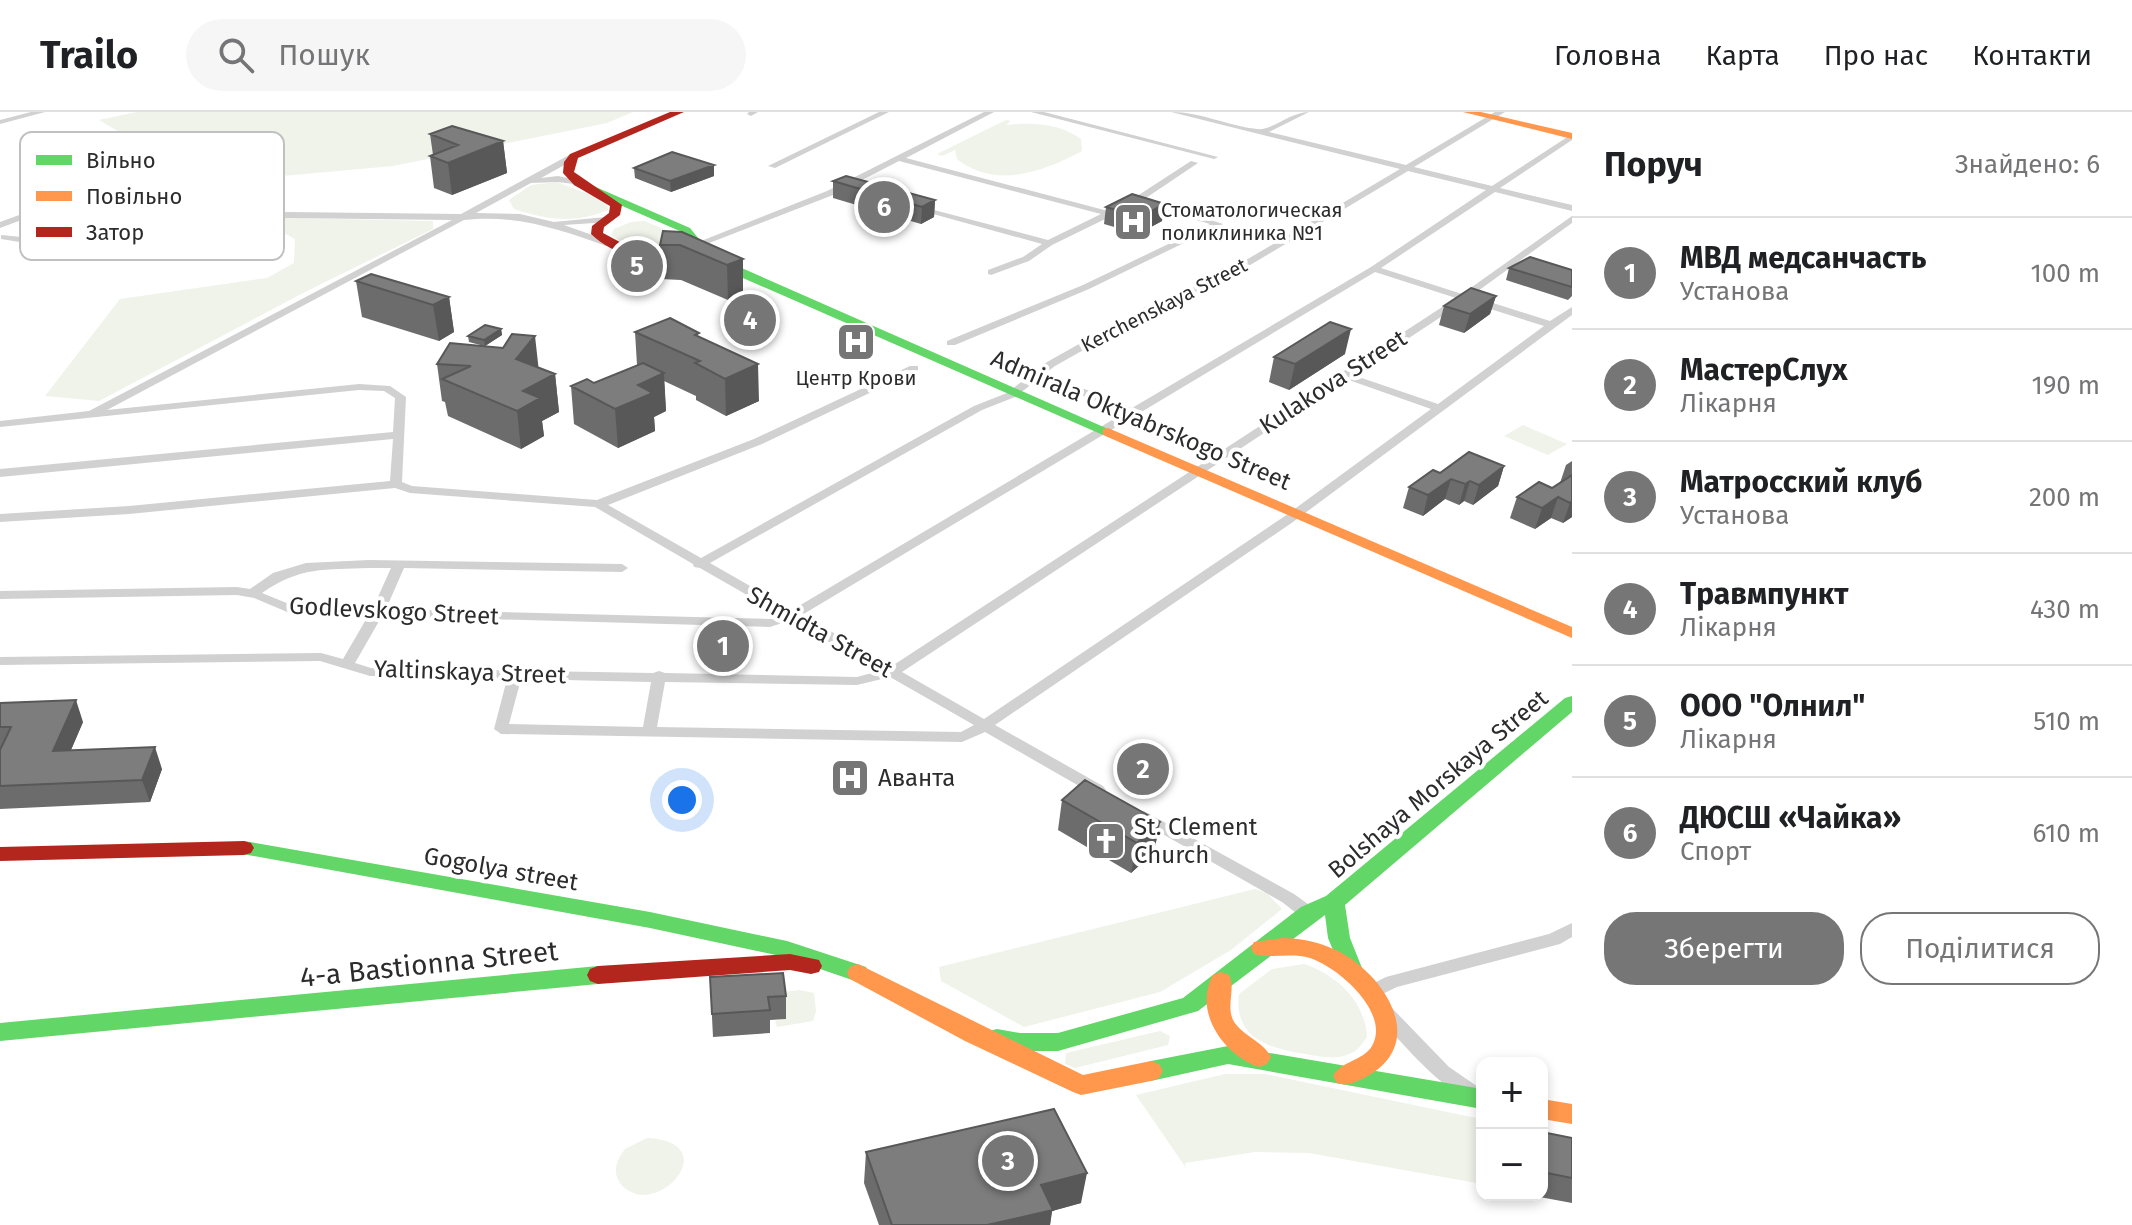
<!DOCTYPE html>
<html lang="uk">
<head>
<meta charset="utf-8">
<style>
	:root { --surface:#fff; --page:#f6f6f6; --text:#202124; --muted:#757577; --line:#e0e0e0; --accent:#767676 }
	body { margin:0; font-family:"Fira Sans",sans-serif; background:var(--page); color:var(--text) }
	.controls { position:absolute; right:24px; bottom:24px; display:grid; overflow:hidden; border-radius:16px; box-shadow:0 4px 12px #0003 }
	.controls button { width:72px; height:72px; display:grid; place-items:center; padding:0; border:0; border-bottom:2px solid var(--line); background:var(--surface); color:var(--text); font:40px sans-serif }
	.you { position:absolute; left:682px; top:688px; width:28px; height:28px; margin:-20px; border:6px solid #fff; border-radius:50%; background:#1a73e8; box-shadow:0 0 0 12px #1a73e833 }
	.badge { display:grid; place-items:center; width:52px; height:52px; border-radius:50%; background:var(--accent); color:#fff; font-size:26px; font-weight:700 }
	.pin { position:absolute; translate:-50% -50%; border:4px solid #fff; box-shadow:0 2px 8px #0006 }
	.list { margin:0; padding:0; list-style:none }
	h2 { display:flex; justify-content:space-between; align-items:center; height:104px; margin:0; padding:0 32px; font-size:34px }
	h2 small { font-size:26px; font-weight:400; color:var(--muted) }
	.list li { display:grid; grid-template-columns:52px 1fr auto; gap:24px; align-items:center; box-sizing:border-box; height:112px; padding:0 32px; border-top:2px solid var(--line) }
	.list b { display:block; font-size:30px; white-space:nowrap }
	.list p { margin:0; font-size:26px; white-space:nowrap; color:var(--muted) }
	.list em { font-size:26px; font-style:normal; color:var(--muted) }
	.actions { display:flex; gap:16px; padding:24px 32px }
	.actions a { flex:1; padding:18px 0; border:2px solid var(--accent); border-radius:32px; text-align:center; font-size:28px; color:var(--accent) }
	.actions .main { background:var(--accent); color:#fff }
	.icon { flex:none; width:44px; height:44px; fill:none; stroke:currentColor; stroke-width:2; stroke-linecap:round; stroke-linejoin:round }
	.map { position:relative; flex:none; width:1572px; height:1113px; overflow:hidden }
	header { display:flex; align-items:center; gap:48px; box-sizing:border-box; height:112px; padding:0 40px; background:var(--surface); border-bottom:2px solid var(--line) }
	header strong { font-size:38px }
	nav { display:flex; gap:44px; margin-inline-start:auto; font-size:28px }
	.search { width:560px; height:72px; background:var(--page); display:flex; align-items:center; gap:20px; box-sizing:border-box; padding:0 28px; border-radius:44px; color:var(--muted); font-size:30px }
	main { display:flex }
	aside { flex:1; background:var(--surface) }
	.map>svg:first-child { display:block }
	.green { fill:#eff3ea }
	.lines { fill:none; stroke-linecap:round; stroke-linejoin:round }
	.street { fill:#d1d1d1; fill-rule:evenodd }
	.fast { fill:#63d668; fill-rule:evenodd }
	.slow { fill:#ff974d; fill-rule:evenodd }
	.jam { fill:#b3261e; fill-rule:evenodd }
	.wall { fill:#6c6c6c }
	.shaded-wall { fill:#585858 }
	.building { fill:#7d7d7d; stroke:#585858; stroke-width:2 }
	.labels { text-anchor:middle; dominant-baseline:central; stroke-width:8; stroke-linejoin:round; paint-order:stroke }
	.far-poi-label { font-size:20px; fill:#2c2c2c; stroke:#fff; text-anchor:start }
	.far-street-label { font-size:20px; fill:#2c2c2c; stroke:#fff }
	.street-label { font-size:24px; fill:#2c2c2c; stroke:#fff }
	.poi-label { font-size:24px; fill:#2c2c2c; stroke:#fff; text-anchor:start }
	.near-street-label { font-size:28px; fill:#2c2c2c; stroke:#fff }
	.key { fill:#fff; stroke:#c0c0c0; stroke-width:2 }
	.key-label { font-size:22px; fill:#2c2c2c }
</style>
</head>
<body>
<header>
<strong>Trailo</strong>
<div class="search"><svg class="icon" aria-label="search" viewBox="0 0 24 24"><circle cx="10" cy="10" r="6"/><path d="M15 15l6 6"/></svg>Пошук</div>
<nav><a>Головна</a><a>Карта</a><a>Про нас</a><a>Контакти</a></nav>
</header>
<main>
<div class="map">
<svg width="1572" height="1113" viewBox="0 0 1572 1113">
	<rect width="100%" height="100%" fill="#fff"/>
	<path class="green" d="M137 0H633L607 11 393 54 205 71 99 8Z
		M1006 8 1011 9 1006 13C1031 10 1059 11 1081 27L1082 39C1045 59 995 78 957 47L955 38 942 44 937 42Z
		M557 70 601 87 607 91 608 98C575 112 547 108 514 97L509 88 531 73Z
		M287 106 433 109V117L303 181 99 289 45 284 120 187 267 166 294 151 295 127 265 111Z
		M644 109 678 123C657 139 634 140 611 123L614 117 631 110Z
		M1523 313 1567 332 1548 343 1504 324Z
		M1255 777 1267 781 1282 797 1231 838 1160 880 1024 915 941 869 939 855Z
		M1304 852C1337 863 1365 889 1367 925 1363 930 1360 936 1355 939 1339 949 1322 945 1305 942 1270 937 1233 926 1239 882L1272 857Z
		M799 878 814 881 816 899 813 909 777 915 775 909 785 907 784 880Z
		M1160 919 1170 924 1168 933 1075 956 1065 952 1066 941Z
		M1225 962H1265L1476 1006 1482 1072 1309 1041 1255 1040 1185 1051 1186 1056 1136 983Z
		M647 1026C729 1030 653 1113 620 1071 612 1059 617 1048 625 1037Z"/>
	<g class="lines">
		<path class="street" d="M31 0H45L0 12V8Z
			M749 0H758L751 4 747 2Z
			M879 0H889L775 56 768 54Z
			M984 0H994L906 46 1108 99 1134 86 1191 49 1198 51 1140 90 1052 133 1029 149 991 163 988 162V158L1023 145 1042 132 915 97V93L1048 128 1101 102 899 49 833 83 699 135 691 133 827 79Z
			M1031 0H1044L1218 45 1214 47Z
			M1171 0C1201 0 1228 14 1257 17 1272 19 1290 0 1309 0L1269 20 1406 53 1495 0H1505L1414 55 1492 74 1572 22V28L1500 76 1572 93V99L1495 80 1381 156 1462 182 1572 104V111L1471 184 1550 209 1572 195V203L1293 410 995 613 1103 674 1106 678 1103 682H1093L985 620 962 630 501 622 494 617 507 567 370 564 320 549 0 553V545L321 541 343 547 368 504 292 502 254 486 237 483 0 487V479L237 475 250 477 273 461 306 451 369 448 622 452 628 456 622 460 404 456 386 497 769 507 782 503 700 456 694 455 693 452 595 395 410 381 395 376 129 402 0 410V402L129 394 390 369 393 327 0 365V357L393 320 395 286 384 279 359 278 0 315V309L89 299 452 108 287 106 196 120 132 122 32 132 1 127V123L32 126 132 116 196 114 287 100 461 102 571 42H577V46L541 66 558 64 581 69V73L558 70 531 71 476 101 520 102 554 110 606 105 610 108 609 110 564 113 612 130V134H606C559 117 515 102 464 108L107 298 359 272 390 274 406 285 402 370 412 374 597 388 754 327 910 254H918V258L762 332 608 393 701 446 974 294 1007 281 1047 250 1143 196 1214 167 1400 57ZM1408 59 1486 78 1371 155 1132 296 1077 274H1069V278L1124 301 792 498 710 451 982 298 1015 285 1055 254 1151 200 1220 171ZM1375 160 1456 186 892 554 802 503ZM1465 189 1544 214 1438 292 1353 263ZM1346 267 1431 297 1285 404 984 607 902 560ZM369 456H391L373 496 294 494 262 481C301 454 324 458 369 456ZM382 504 770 515 791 508 879 559 857 565 665 561 659 559 653 561 371 556 355 551ZM890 565 974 613 961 620 657 615 665 570 857 573ZM521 567 651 570 643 615 509 612Z
			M189 41 196 43 0 116V110Z
			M1146 89H1152L1223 112 1089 177 955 233H947V229L1083 173 1210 112 1146 93Z
			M1144 699 1294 782 1315 797 1317 801 1315 805C1302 809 1292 797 1282 790L1138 708 1136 704 1138 700Z
			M1572 811V825L1560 832 1397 875 1370 888 1364 886 1361 881 1364 876 1386 865 1549 822Z
			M1384 892 1390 894 1449 955 1481 977V987C1455 996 1395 923 1378 904L1375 899 1378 894Z"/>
		<path class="fast" d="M574 69H582L690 116 712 143 1115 320 1113 323H1103L704 149 682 120 574 73Z
			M1572 584V600L1345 793 1350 826 1364 861 1361 867 1353 870 1345 867 1328 826 1325 803 1198 899 1058 939H1020L989 933 985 926 989 919 997 917 1020 921H1058L1183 886 1301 795 1326 784 1565 586Z
			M244 729 650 800 787 829 866 855 869 861 866 867 858 870 785 845 650 816 237 741 234 736 237 731Z
			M598 854 606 857 609 863 606 869 598 872 0 929V911Z
			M1228 934 1482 977V997L1228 952 1151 969 1143 966 1139 959 1143 952 1151 949Z"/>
		<path class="slow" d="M1463 0H1481L1572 21V27Z
			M1108 316 1572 515V526L1103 323V317Z
			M1283 826C1302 826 1321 831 1338 839 1385 863 1429 931 1366 965 1355 970 1348 975 1337 971L1333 964C1341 949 1363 949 1372 934 1391 901 1338 855 1310 846 1291 840 1272 847 1254 842L1251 836 1254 830Z
			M858 852 1083 963 1151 949 1159 952 1163 959 1159 966 1151 969 1081 983 1073 980 965 929 850 867 847 861 850 855Z
			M1221 860 1229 863C1236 876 1226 893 1233 908 1242 924 1263 929 1271 945L1267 952 1259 955C1223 943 1193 899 1213 863Z
			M1542 987 1572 992V1012L1542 1007Z"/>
		<path class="jam" d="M670 0H684L578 46 574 60 622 93 620 103 604 115 603 121 631 136 688 144 690 147 684 151C652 148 615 146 591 122L592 114 609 101 610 94 574 73 563 61 564 50 570 42Z
			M244 729 251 731 254 736 251 741 244 743 0 749V735Z
			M790 842 819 848 822 854 819 860 811 862 790 858 598 872 590 869 587 863 590 857 598 854Z"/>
	</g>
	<path class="wall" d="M430 22 503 29 507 61 452 83 434 76 430 44 433 43Z
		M634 56 714 64 671 80 635 66Z
		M833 69 935 88 934 105 921 112 833 86Z
		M1106 95 1162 109 1138 122 1104 112Z
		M663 119 743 147V182L728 188 681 168 661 167 660 133Z
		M1509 156 1572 158V184L1568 188 1506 168Z
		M356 169 449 185 454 220 439 229 362 205Z
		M1496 184 1490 202 1464 221 1439 213 1444 194Z
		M501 217 502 223 485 234 555 262 559 300 542 309 544 324 521 337 448 304 445 290 442 289 437 252 484 234 469 230 468 224Z
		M635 220 699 225 759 289 726 304 696 288V284L664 269 666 299 654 305 655 319 618 336 574 312 571 274 594 271 637 253Z
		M1345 242 1289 278 1269 270 1274 245Z
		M1572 349V405L1563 411 1551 406 1535 417 1510 406 1517 385 1552 376 1560 371 1566 353Z
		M1504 354 1498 374 1473 393 1464 389 1459 393 1445 387 1423 404 1403 396 1409 375 1440 361Z
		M0 591 83 610 71 638 162 657 150 690 0 697Z
		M1062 688 1160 710 1154 740 1131 761 1058 718Z
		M710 865 786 884V907L770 908V921L713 925Z
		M1542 1020 1572 1026V1091L1529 1083H1542Z
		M866 1040 1081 1091 1052 1099 1050 1113H879L864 1071Z"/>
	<path class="shaded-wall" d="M503 29 507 61 452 83 448 51Z
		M714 53V64L671 80 670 69Z
		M935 88 934 105 921 112 922 95Z
		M1165 92 1162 109 1138 122 1140 105Z
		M743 147V182L728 188 727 153Z
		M1496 184 1490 202 1464 221 1470 202Z
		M449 185 454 220 439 229 433 193Z
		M501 217 502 223 485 234 484 228Z
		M1351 217 1345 242 1289 278 1295 252Z
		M535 224 539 260 555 262 559 300 542 309 544 324 521 337 517 299 516 247Z
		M758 252 759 289 726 304 725 267Z
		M664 261 666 299 654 305 655 319 618 336 615 297 638 273Z
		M1504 354 1498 374 1473 393 1479 373Z
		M1451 367 1445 387 1423 404 1428 383Z
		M1470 369 1464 389 1459 393 1465 372Z
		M1558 385 1551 406 1535 417 1542 396Z
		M1572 389V405L1563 411 1570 391Z
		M76 588 83 610 61 661 53 639Z
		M155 635 162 657 150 690 142 668Z
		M1160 710 1154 740 1131 761 1137 731Z
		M1087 1061 1081 1091 1052 1099 1050 1113H987L1041 1073Z"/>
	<path class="building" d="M452 14 503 29 448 51 430 44 458 33 430 22Z
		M672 40 714 53 670 69 634 56Z
		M846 64 935 88 922 95 833 69Z
		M1132 82 1165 92 1140 105 1106 95Z
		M663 119 682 120 743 147 727 153 680 133H660Z
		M1530 145 1572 158V175L1509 156Z
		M371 162 449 185 433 193 356 169Z
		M1471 176 1496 184 1470 202 1444 194Z
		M670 206 699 221 695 223 758 252 725 267 695 251 700 249 635 220Z
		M1330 210 1351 217 1295 252 1274 245Z
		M485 213 501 217 484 228 468 224Z
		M512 222 535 224 516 247 555 262 523 279 540 286 517 299 442 267 471 254 437 252 450 231 503 236Z
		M643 251 664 261 638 273 653 281 615 297 571 274 587 267 594 271Z
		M1469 340 1504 354 1479 373 1470 369 1465 372 1451 367 1428 383 1409 375 1433 358 1440 361Z
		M1572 363V389L1570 391 1558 385 1542 396 1517 385 1539 370 1552 376Z
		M76 588 53 639 155 635 142 668 0 674V638L11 615H0V591Z
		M1085 668 1160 710 1137 731 1062 688Z
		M783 861 786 884 768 885 770 898 712 902 710 865Z
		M1054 997 1087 1061 1041 1073 1053 1098 987 1113H892L866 1040Z
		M1542 1020 1572 1026V1066L1542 1060Z"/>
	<defs>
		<symbol id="hospital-square" viewBox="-11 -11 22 22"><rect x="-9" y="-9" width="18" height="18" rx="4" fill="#767676" stroke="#fff"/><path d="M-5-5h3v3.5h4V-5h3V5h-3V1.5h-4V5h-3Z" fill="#fff"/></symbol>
		<symbol id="church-square" viewBox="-11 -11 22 22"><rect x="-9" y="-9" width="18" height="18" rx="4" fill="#767676" stroke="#fff"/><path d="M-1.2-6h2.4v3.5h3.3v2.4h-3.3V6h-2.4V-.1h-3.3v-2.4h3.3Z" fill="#fff"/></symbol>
	</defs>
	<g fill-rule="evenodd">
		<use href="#hospital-square" x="1111" y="88" width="44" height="44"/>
		<use href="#hospital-square" x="834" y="208" width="44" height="44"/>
		<use href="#hospital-square" x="828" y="644" width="44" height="44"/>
		<use href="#church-square" x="1084" y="707" width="44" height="44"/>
	</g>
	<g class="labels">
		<g class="far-poi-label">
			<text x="1161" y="98">Стоматологическая<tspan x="1161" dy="23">поликлиника №1</tspan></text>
			<text x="856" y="266" text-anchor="middle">Центр Крови</text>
		</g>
		<g class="far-street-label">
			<text transform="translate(1164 193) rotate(-27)">Kerchenskaya Street</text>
		</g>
		<g class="street-label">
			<text transform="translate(1333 270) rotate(-33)">Kulakova Street</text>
			<text transform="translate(1141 308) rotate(23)">Admirala Oktyabrskogo Street</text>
			<text transform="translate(394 499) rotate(3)">Godlevskogo Street</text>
			<text transform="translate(820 520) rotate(29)">Shmidta Street</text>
			<text transform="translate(470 560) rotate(2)">Yaltinskaya Street</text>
			<text transform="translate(1438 672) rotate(-40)">Bolshaya Morskaya Street</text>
			<text transform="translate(501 757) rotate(10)">Gogolya street</text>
		</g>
		<g class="poi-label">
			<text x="878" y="666">Аванта</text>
			<text x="1134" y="715">St. Clement<tspan x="1134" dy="28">Church</tspan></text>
		</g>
		<g class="near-street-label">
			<text transform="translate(429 852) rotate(-6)">4-a Bastionna Street</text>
		</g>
	</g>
	<rect x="20" y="20" width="264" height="128" rx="12" class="key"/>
	<rect x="36" y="43" width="36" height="10" fill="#63d668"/>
	<rect x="36" y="79" width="36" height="10" fill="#ff974d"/>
	<rect x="36" y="115" width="36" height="10" fill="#b3261e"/>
	<g class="key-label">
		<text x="86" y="56">Вільно</text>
		<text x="86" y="92">Повільно</text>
		<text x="86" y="128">Затор</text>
	</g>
</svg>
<div class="controls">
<button>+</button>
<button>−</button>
</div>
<div class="you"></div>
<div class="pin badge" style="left:723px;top:534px">1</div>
<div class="pin badge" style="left:1143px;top:657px">2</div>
<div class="pin badge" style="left:1008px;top:1049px">3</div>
<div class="pin badge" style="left:750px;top:208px">4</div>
<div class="pin badge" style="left:637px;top:154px">5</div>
<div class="pin badge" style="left:884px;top:95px">6</div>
</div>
<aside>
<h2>Поруч<small>Знайдено: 6</small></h2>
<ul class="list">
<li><span class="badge">1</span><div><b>МВД медсанчасть</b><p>Установа</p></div><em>100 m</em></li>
<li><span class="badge">2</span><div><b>МастерСлух</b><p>Лікарня</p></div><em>190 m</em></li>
<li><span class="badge">3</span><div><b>Матросский клуб</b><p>Установа</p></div><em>200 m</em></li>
<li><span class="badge">4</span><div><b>Травмпункт</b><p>Лікарня</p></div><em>430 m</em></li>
<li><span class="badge">5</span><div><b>ООО &quot;Олнил&quot;</b><p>Лікарня</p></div><em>510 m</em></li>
<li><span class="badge">6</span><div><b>ДЮСШ «Чайка»</b><p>Спорт</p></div><em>610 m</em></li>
</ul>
<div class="actions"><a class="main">Зберегти</a><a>Поділитися</a></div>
</aside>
</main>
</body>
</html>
